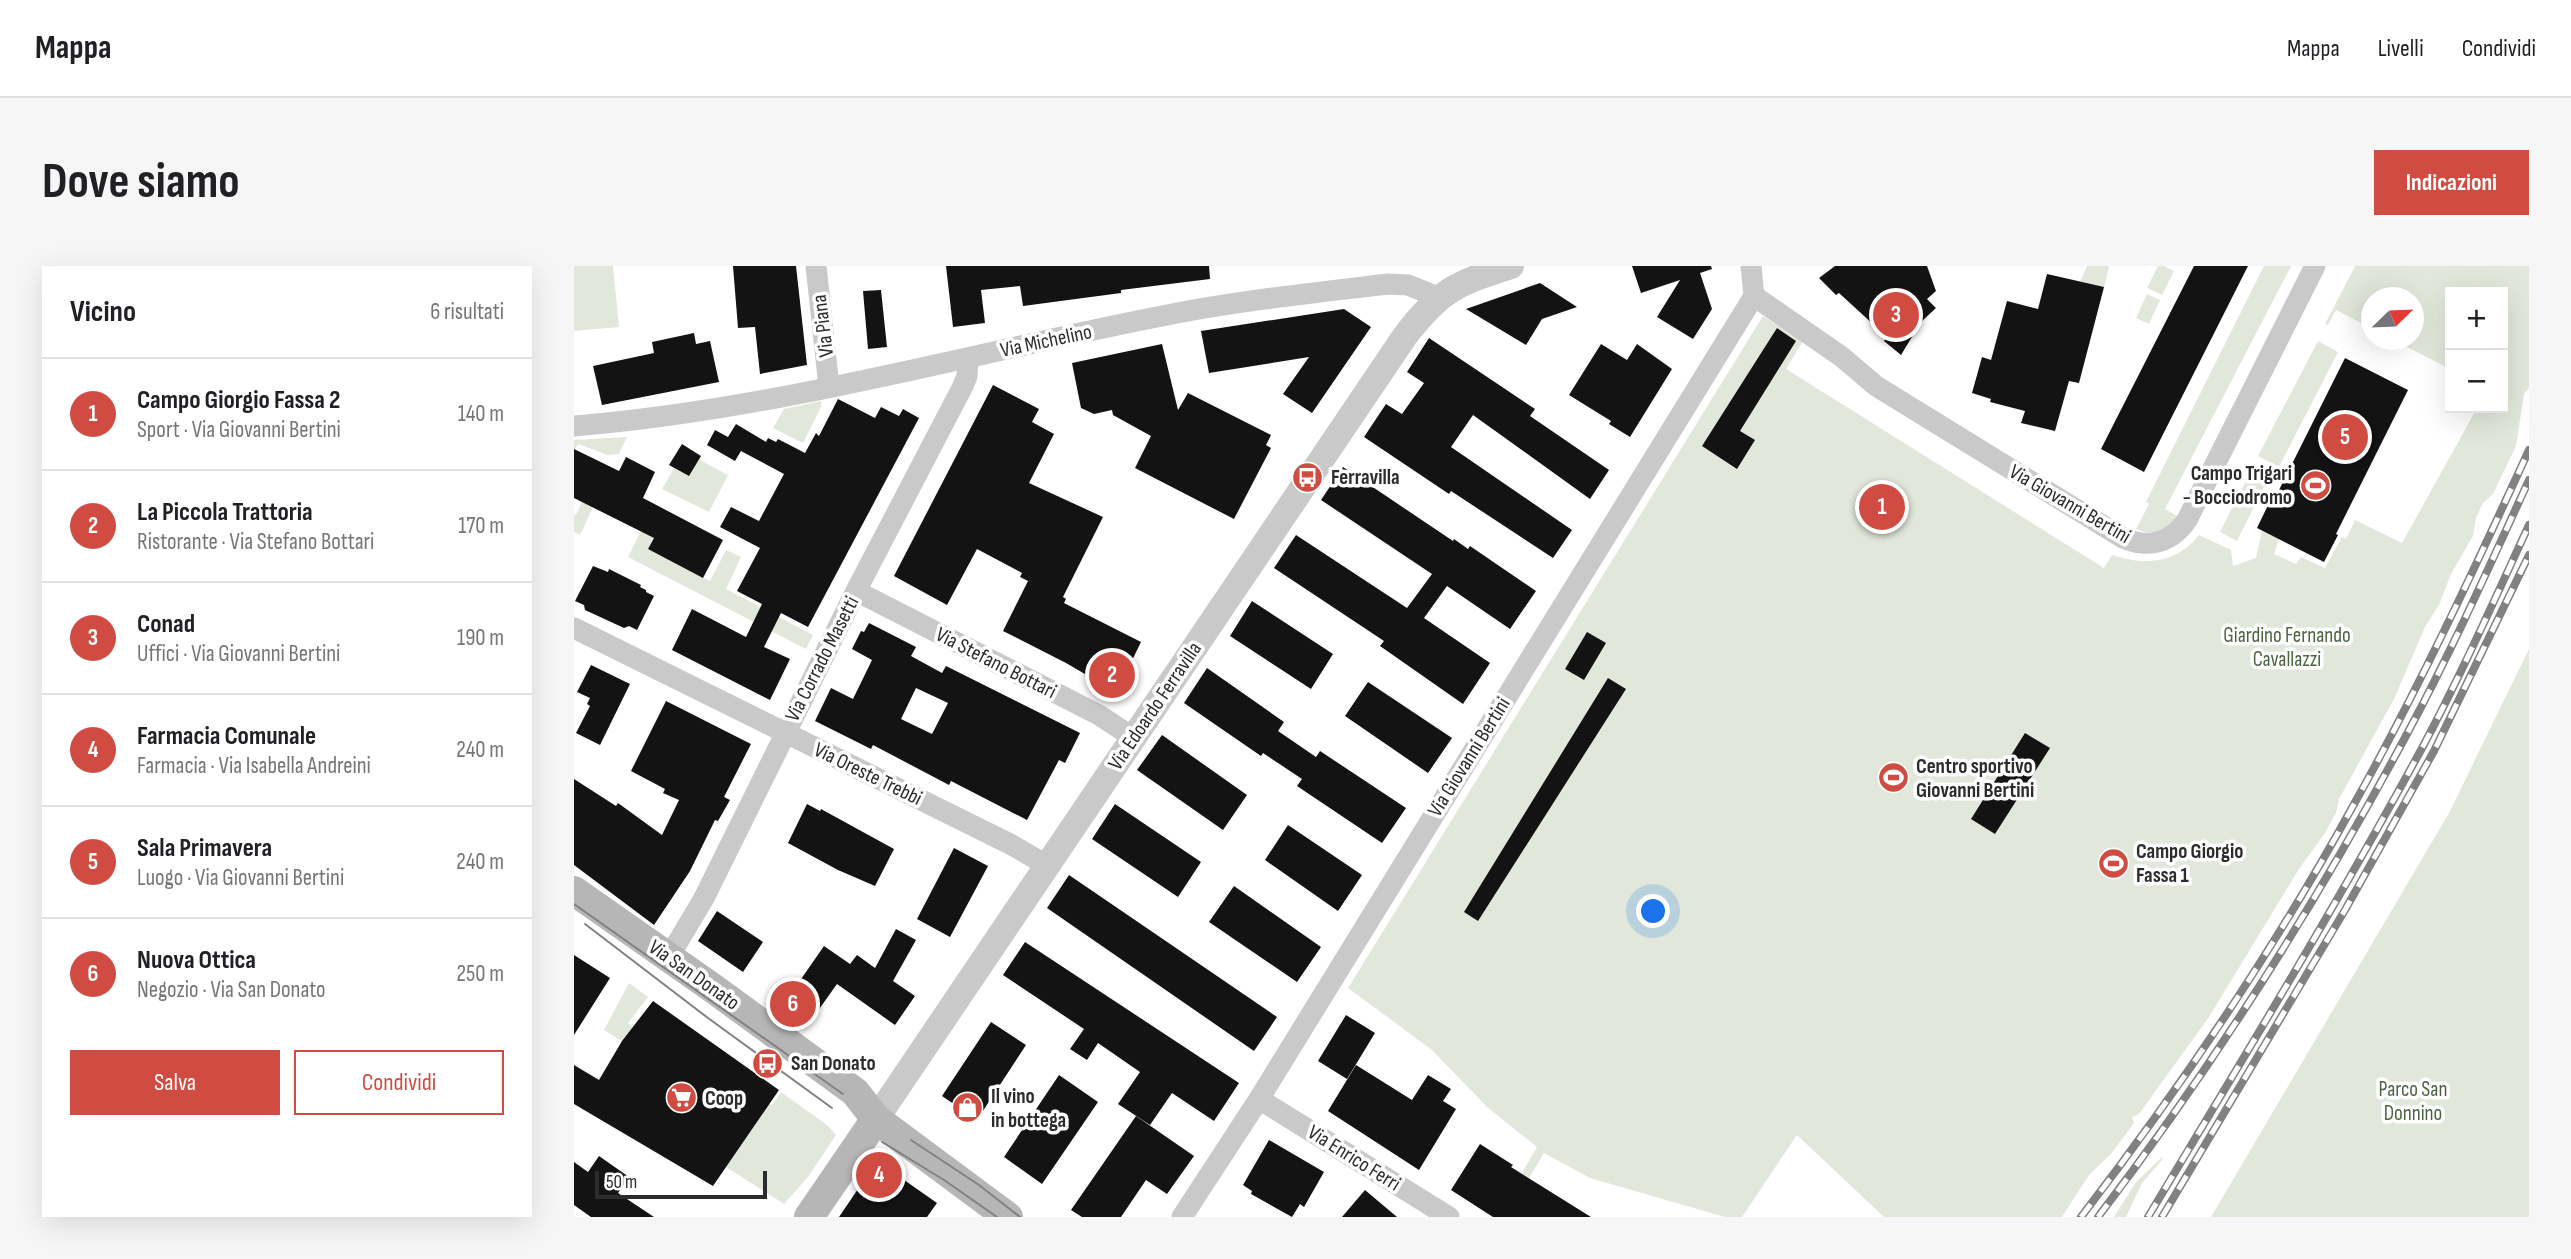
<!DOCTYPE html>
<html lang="it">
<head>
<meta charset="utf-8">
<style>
	:root { --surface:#fff; --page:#f6f6f6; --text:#202124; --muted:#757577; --line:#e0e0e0; --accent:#d04b41 }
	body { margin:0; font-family:"Sofia Sans Condensed",sans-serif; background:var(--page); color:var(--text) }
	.controls { position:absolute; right:21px; top:21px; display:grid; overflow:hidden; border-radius:0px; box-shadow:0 7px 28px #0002 }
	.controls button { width:63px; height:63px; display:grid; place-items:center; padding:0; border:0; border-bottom:2px solid var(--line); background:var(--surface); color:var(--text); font:35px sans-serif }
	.compass { position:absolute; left:1787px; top:21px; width:63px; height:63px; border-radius:50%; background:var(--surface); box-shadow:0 7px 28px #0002; rotate:67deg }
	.scale { position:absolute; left:21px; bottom:18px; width:172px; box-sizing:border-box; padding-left:7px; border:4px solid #2c2c2c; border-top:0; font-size:19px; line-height:24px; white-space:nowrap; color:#2c2c2c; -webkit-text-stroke:5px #fff; paint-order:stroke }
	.you { position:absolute; left:1080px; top:646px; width:24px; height:24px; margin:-18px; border:5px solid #fff; border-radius:50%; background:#1a73e8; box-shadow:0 0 0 10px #1a73e833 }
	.badge { display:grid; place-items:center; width:46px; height:46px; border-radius:50%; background:var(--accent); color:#fff; font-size:23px; font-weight:700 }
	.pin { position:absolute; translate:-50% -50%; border:4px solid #fff; box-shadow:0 2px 7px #0006 }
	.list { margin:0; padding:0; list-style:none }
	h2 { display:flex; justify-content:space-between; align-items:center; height:91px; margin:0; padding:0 28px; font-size:30px }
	h2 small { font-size:23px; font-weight:400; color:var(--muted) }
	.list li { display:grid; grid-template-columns:46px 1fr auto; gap:21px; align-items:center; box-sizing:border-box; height:112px; padding:0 28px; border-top:2px solid var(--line) }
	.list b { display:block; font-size:26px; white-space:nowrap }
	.list p { margin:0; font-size:23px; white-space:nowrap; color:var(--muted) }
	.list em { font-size:23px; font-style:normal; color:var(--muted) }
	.actions { display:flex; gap:14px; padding:21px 28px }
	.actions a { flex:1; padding:16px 0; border:2px solid var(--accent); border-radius:0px; text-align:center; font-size:24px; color:var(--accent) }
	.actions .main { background:var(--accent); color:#fff }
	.map { position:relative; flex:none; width:1955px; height:951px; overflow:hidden; border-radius:0px }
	header { display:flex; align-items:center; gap:42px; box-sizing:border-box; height:98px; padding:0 35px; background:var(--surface); border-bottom:2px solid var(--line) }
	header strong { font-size:33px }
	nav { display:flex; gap:38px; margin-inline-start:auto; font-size:24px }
	.intro { display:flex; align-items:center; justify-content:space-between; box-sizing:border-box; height:168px; padding:0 42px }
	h1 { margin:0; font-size:49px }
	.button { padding:18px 32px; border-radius:0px; background:var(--accent); color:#fff; font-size:24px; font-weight:700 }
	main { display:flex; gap:42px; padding:0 42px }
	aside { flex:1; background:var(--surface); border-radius:0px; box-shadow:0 7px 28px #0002 }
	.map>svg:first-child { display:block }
	.green { fill:#e1e8db }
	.building { fill:#131313; fill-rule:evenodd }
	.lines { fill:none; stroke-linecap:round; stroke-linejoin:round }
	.minor { stroke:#c9c9c9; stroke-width:21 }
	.tertiary { stroke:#c9c9c9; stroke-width:26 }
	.secondary { stroke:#b6b6b6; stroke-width:30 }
	.tram { stroke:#818181; stroke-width:2 }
	.rail-casing { stroke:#818181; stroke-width:8 }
	.rail { stroke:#fff; stroke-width:5; stroke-dasharray:16; stroke-linecap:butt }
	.labels { text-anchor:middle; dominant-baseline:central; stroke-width:7; stroke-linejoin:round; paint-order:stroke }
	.street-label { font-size:21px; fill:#2c2c2c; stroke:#fff }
	.poi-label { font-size:21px; font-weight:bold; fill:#2c2c2c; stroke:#fff; text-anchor:start }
	.park-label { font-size:21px; fill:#4b633f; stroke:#fff }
</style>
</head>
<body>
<header>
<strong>Mappa</strong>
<nav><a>Mappa</a><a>Livelli</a><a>Condividi</a></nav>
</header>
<div class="intro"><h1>Dove siamo</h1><a class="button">Indicazioni</a></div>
<main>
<aside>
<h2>Vicino<small>6 risultati</small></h2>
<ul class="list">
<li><span class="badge">1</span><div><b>Campo Giorgio Fassa 2</b><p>Sport · Via Giovanni Bertini</p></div><em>140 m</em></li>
<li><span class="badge">2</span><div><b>La Piccola Trattoria</b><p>Ristorante · Via Stefano Bottari</p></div><em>170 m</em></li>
<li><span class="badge">3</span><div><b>Conad</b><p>Uffici · Via Giovanni Bertini</p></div><em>190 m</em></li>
<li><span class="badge">4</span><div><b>Farmacia Comunale</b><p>Farmacia · Via Isabella Andreini</p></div><em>240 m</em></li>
<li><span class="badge">5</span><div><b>Sala Primavera</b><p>Luogo · Via Giovanni Bertini</p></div><em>240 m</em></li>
<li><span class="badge">6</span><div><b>Nuova Ottica</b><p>Negozio · Via San Donato</p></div><em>250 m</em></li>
</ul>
<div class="actions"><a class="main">Salva</a><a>Condividi</a></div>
</aside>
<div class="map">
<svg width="1955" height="951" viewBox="0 0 1955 951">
	<rect width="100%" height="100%" fill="#fff"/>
	<path class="green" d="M0 0H39L45 61 0 65Z
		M1513 0H1535L1530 22 1506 16Z
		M1584 0H1590L1600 5 1588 29 1573 22Z
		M1690 0H1717L1591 243 1603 250C1593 264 1579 271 1562 263L1575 238 1572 236Z
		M1781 0H1955V122L1950 128 1942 180 1919 228 1909 237 1902 252 1899 270 1877 308 1865 339 1851 361 1820 433 1765 533 1762 547 1751 567 1725 603 1635 751 1565 848 1558 851 1560 857 1537 888 1515 909 1488 951H1310L1223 869 1168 951H1151L1016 912 970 887 932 951H922L963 881 913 841 858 784 774 722 1189 50 1229 75 1212 103 1530 302 1538 289C1571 300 1602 298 1625 269L1657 284 1659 300 1682 292 1688 265 1705 273 1700 288 1722 298 1727 291 1751 302 1768 271 1772 273 1781 254 1828 277 1903 142H1929V26H1876V103L1819 74H1840V32H1798L1797 62 1762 44 1754 59 1751 58Z
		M1573 28 1586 34 1575 58 1562 52Z
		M1744 75 1764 86 1705 201 1684 190Z
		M247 135V141L229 177 199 162 210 143Z
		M53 171 45 188 34 189 4 178 0 185V174Z
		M124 193 154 209 135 246 88 223 100 202 115 210Z
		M1680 199 1697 207 1663 275 1646 266Z
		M9 233 20 239 6 269 0 266V248L2 249Z
		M76 247 88 254 74 283 136 315 152 284 167 291 152 323 239 369 232 383 54 291Z
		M1955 383V951H1637L1875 547Z
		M55 717 74 731 54 757 59 761 48 775 30 764Z
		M207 826 253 859 262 869 234 911 210 938 152 901 195 838 198 839Z
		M1588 891V894L1568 917 1552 951H1540L1562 916Z"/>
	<path class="building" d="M159 0H222L233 99 186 108 181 61 164 62Z
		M372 0H635L636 13 547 24V27L449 40 446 20 407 24 411 57 379 61Z
		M1058 0H1137L1138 3 1126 7 1138 43 1119 73 1083 51 1106 14 1067 27Z
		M1261 0H1353L1362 25 1353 33 1362 42 1347 56 1327 89 1310 75 1313 71 1265 27 1262 29 1245 12Z
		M1620 0H1674L1570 206 1527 183Z
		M1473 8 1530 21 1505 117 1495 115 1481 165 1447 157 1451 145 1416 136 1417 133 1398 127 1408 91 1417 94 1433 35 1464 43Z
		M966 17 1003 41 968 53 952 79 892 43Z
		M307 24 313 81 294 83 289 25Z
		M770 43 797 61 738 147 709 128 735 91 635 107 627 65Z
		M1203 62 1222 75 1166 165 1181 174 1163 203 1128 180Z
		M120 67 122 78 136 75 145 116 28 139 19 100 80 87 78 76Z
		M855 72 961 143 956 150 1035 204 1016 233 899 149 877 181 998 264 979 292 877 225 875 228 790 171 812 138 828 148 850 117 833 106Z
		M588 78 604 144 614 127 697 169 692 179 697 182 660 253 561 202 577 170 539 149 538 144 520 148 507 142 498 97Z
		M1027 78 1053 94 1063 78 1098 103 1056 171 1035 158 1037 155 995 129Z
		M1771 92 1834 124 1762 268 1764 269 1750 296 1683 262 1696 235 1699 236Z
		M419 119 465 143 458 156 480 168 455 217 529 251 489 331 492 333 490 337 567 376 544 423 523 413V415L492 397 429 365 454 315 446 311 448 307 403 283 373 339 320 310Z
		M264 133 301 152 307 141 325 150 329 143 345 152 234 361 207 347 190 381 216 393 196 434 98 384 118 343 172 371 188 338 163 325 186 282 146 261 157 241 185 255 210 208 167 185 161 195 133 179 141 164 154 171 162 158 192 176 194 172 202 176 204 173 231 187 242 167 245 170Z
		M108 178 127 190 115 210 95 199Z
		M0 183 45 205 52 191 81 206 69 232 149 274 129 312 74 283 80 272 0 232Z
		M769 201 879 275 880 273 894 283 896 280 962 325 936 363 873 320 850 352 916 397 889 438 806 380 810 375 700 302 722 269 833 342 858 308 747 234Z
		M19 300 34 306 35 303 67 319 66 321 72 324V326L80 330 63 364 55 360 50 362 11 344 10 339 1 335Z
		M678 335 759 388 737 423 656 370Z
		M295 357 342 381 337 390 368 407 372 400 506 467 491 497 485 494 453 554 377 515 375 519 299 479 297 483 241 455 257 422 279 433 298 394 278 383 287 365 290 366ZM342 422 374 437 358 468 327 453Z
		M1013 366 1032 377 1010 414 991 403Z
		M17 399 56 418 26 479 2 467 16 440 13 438 16 432 3 426Z
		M633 402 710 456 704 465 742 491 746 485 832 542 808 577 723 520 728 513 689 487 687 490 610 437Z
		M1034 412 1052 423 904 655 890 646Z
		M794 416 878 472 854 507 771 450Z
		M92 435 177 478 150 531 156 534 144 555 141 554 116 605 80 659 0 599V513L42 540 44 537 88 569 105 534 89 527 91 523 57 505Z
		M1451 467 1476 482 1421 568 1397 553Z
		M588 469 673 529 649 564 563 504Z
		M233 538 246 545 247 543 320 583 301 620 264 604 214 577Z
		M541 538 627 596 604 631 518 573Z
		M714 559 788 609 764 645 691 594Z
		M380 582 414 600 376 671 343 653Z
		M495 609 703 751 680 785 473 642Z
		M660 620 747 681 723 716 635 656Z
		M143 645 189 676 169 706 124 675Z
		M322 663 342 674 319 715 341 730 321 759 263 718 233 760 207 742 250 680 276 698 283 689 301 702Z
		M451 676 665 817 640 855 598 827 576 859 544 838 566 806 524 777 513 794 496 783 510 763 429 709Z
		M0 689 36 712 0 769Z
		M79 735 205 824 139 920 0 838V799L25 814 48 775Z
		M772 749 801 767 773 813 744 795Z
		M417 756 452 779 403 854 368 830Z
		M782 799 838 834 854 809 877 823 869 835 882 843 845 904 754 845Z
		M485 809 524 836 468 918 430 891Z
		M562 850 620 890 593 928 572 914 547 951H508L497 944Z
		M695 874 750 906 730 941 726 938 718 951 677 928 678 925 669 919Z
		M906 878 939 899 937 901 1017 951H919L877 924Z
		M25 890 55 911 44 927 80 951H17L0 939V896L14 906Z
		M303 895 363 937 353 951H265Z
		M791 924 823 951H768Z"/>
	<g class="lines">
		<path class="minor" d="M242 0 255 121
			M1180 30 1268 91 1302 120 1549 272C1575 283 1597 277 1613 254L1741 0
			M0 160C199 144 393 88 588 50 662 35 739 27 814 18L834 19 864 31
			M282 325 525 449 560 472
			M0 362 438 579 474 600
			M95 691 130 632 282 325 389 120 393 110 394 92
			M685 833 875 951
			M608 951 685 833 1180 30 1177 0"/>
		<path class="tertiary" d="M302 853 831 70C866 24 883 17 937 0"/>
		<path class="secondary" d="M0 625 140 723 281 826 302 853 434 951
			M235 951 302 853"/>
		<path class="tram" d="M0 638 269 828
			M11 658 134 752 258 842
			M337 874 405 919 446 951
			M308 876 370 914 423 951"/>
		<defs>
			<path id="rail" d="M1507 951C1607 821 1700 684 1779 540 1844 424 1900 304 1955 184
				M1524 951C1640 799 1744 635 1834 466 1878 384 1916 299 1955 214
				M1574 951C1667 796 1761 642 1847 484 1886 411 1920 335 1955 259
				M1588 951 1771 644 1860 485 1955 289"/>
		</defs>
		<use href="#rail" class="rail-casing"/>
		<use href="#rail" class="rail"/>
	</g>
	<defs>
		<symbol id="bus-disc" viewBox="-11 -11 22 22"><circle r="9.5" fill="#d04b41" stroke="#fff"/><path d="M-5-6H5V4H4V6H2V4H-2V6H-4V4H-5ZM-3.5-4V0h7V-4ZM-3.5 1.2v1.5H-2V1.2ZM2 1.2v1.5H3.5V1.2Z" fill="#fff"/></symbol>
		<symbol id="stadium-disc" viewBox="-11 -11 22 22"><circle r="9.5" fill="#d04b41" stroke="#fff"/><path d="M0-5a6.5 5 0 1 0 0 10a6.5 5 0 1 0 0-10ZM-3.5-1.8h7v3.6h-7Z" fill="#fff"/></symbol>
		<symbol id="supermarket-disc" viewBox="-11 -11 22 22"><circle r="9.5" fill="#d04b41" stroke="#fff"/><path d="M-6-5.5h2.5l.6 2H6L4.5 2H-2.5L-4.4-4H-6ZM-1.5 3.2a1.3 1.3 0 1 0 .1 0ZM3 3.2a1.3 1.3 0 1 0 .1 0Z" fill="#fff"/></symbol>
		<symbol id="shop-disc" viewBox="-11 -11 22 22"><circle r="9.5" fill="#d04b41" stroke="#fff"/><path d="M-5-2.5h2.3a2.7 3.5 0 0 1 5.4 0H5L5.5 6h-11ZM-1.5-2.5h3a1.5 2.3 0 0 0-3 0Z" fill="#fff"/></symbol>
	</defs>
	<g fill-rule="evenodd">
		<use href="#bus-disc" x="716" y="194" width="35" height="35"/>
		<use href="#stadium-disc" x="1724" y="202" width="35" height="35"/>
		<use href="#stadium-disc" x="1302" y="494" width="35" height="35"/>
		<use href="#stadium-disc" x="1522" y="580" width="35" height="35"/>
		<use href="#bus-disc" x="176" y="780" width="35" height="35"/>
		<use href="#supermarket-disc" x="90" y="814" width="35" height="35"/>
		<use href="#shop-disc" x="376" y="824" width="35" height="35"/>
	</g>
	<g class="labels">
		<g class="street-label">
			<text transform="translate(249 60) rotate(-97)">Via Piana</text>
			<text transform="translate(472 75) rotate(-12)">Via Michelino</text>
			<text transform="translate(1496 238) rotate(30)">Via Giovanni Bertini</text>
			<text transform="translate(248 393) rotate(-63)">Via Corrado Masetti</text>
			<text transform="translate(422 397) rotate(27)">Via Stefano Bottari</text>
			<text transform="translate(581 440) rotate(-56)">Via Edoardo Ferravilla</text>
			<text transform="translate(895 491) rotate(-58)">Via Giovanni Bertini</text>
			<text transform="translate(294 508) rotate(26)">Via Oreste Trebbi</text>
			<text transform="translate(120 709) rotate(35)">Via San Donato</text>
			<text transform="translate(780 892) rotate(32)">Via Enrico Ferri</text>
		</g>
		<g class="poi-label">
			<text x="1718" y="207" text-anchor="end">Campo Trigari<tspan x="1718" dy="24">- Bocciodromo</tspan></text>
			<text x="757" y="211">Ferravilla</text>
			<text x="1342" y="500">Centro sportivo<tspan x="1342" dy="24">Giovanni Bertini</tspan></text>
			<text x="1562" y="585">Campo Giorgio<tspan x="1562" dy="24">Fassa 1</tspan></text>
			<text x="217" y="797">San Donato</text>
			<text x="417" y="830">Il vino<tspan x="417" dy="24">in bottega</tspan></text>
			<text x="131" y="832">Coop</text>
		</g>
		<g class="park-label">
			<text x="1713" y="369">Giardino Fernando<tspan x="1713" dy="24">Cavallazzi</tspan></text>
			<text x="1839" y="823">Parco San<tspan x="1839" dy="24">Donnino</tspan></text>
		</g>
	</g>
</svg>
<div class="controls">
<button>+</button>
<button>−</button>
</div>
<svg class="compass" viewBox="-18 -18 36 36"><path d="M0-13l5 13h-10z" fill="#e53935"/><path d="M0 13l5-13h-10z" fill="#757577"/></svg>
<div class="scale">50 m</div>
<div class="you"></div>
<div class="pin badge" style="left:1308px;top:241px">1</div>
<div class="pin badge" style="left:538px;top:409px">2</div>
<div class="pin badge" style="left:1322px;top:49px">3</div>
<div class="pin badge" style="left:305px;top:909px">4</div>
<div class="pin badge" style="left:1771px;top:171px">5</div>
<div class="pin badge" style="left:219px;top:738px">6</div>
</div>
</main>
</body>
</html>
